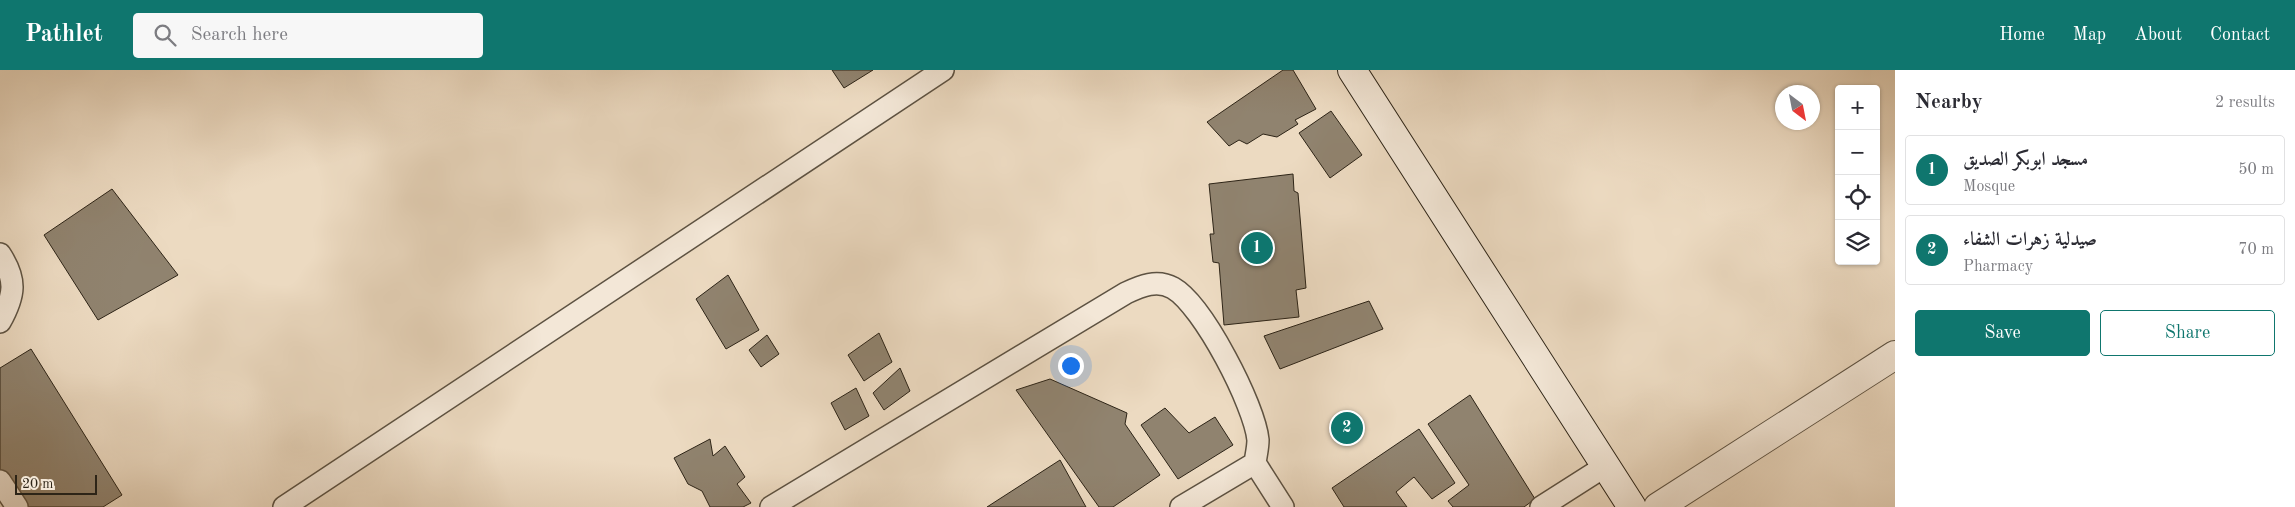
<!DOCTYPE html>
<html lang="en">
<head>
<meta charset="utf-8">
<style>
	:root { --surface:#fff; --page:#f7f7f7; --text:#2b2b33; --muted:#7c7c81; --line:#e1e1e2; --accent:#0f766e }
	body { margin:0; font-family:"Old Standard TT",Amiri,serif; background:var(--page); color:var(--text) }
	.controls { position:absolute; right:15px; top:15px; display:grid; overflow:hidden; border-radius:5px; box-shadow:0 1px 4px #0004 }
	.controls button { width:45px; height:45px; display:grid; place-items:center; padding:0; border:0; border-bottom:1px solid var(--line); background:var(--surface); color:var(--text); font:25px sans-serif }
	.compass { position:absolute; left:1775px; top:15px; width:45px; height:45px; border-radius:50%; background:var(--surface); box-shadow:0 1px 4px #0004; rotate:148deg }
	.scale { position:absolute; left:15px; bottom:12px; width:82px; box-sizing:border-box; padding-left:5px; border:2px solid #2d2417; border-top:0; font-size:14px; line-height:18px; white-space:nowrap; color:#2d2417; -webkit-text-stroke:4px #f3e7d7; paint-order:stroke }
	.you { position:absolute; left:1070px; top:295px; width:18px; height:18px; margin:-12px; border:4px solid #fff; border-radius:50%; background:#1a73e8; box-shadow:0 0 0 8px #1a73e833 }
	.badge { display:grid; place-items:center; width:32px; height:32px; border-radius:50%; background:var(--accent); color:#fff; font-size:16px; font-weight:700 }
	.pin { position:absolute; translate:-50% -50%; border:2px solid #fff; box-shadow:0 1px 5px #0006 }
	.list { margin:0; padding:0; list-style:none }
	h2 { display:flex; justify-content:space-between; align-items:center; height:65px; margin:0; padding:0 20px; font-size:21px }
	h2 small { font-size:16px; font-weight:400; color:var(--muted) }
	.list li { display:grid; grid-template-columns:32px 1fr auto; gap:15px; align-items:center; box-sizing:border-box; height:70px; margin:0 10px 10px; padding:0 10px; border:1px solid var(--line); border-radius:5px }
	.list b { display:block; font-size:19px; white-space:nowrap }
	.list p { margin:0; font-size:16px; white-space:nowrap; color:var(--muted) }
	.list em { font-size:16px; font-style:normal; color:var(--muted) }
	.actions { display:flex; gap:10px; padding:15px 20px }
	.actions a { flex:1; padding:11px 0; border:1px solid var(--accent); border-radius:5px; text-align:center; font-size:18px; color:var(--accent) }
	.actions .main { background:var(--accent); color:#fff }
	.icon { flex:none; width:28px; height:28px; fill:none; stroke:currentColor; stroke-width:2; stroke-linecap:round; stroke-linejoin:round }
	.map { position:relative; flex:none; width:1895px; height:437px; overflow:hidden }
	header { display:flex; align-items:center; gap:30px; box-sizing:border-box; height:70px; padding:0 25px; background:var(--accent); color:#fff }
	header strong { font-size:24px }
	nav { display:flex; gap:28px; margin-inline-start:auto; font-size:18px }
	.search { width:350px; height:45px; background:var(--page); display:flex; align-items:center; gap:12px; box-sizing:border-box; padding:0 18px; border-radius:5px; color:var(--muted); font-size:19px }
	main { display:flex }
	aside { flex:1; background:var(--surface) }
	.map>svg:first-child { display:block }
	.building { fill:#90836f; stroke:#2d2417 }
	.lines { fill:none; stroke-linecap:round; stroke-linejoin:round }
	.minor-casing { stroke:#5d5242; stroke-width:24 }
	.tertiary-casing { stroke:#5d5242; stroke-width:30 }
	.secondary-casing { stroke:#2d2417; stroke-width:30 }
	.minor { stroke:#f3e7d7; stroke-width:21 }
	.tertiary { stroke:#f3e7d7; stroke-width:28 }
	.secondary { stroke:#f3e7d7; stroke-width:28 }
</style>
</head>
<body>
<header>
<strong>Pathlet</strong>
<div class="search"><svg class="icon" aria-label="search" viewBox="0 0 24 24"><circle cx="10" cy="10" r="6"/><path d="M15 15l6 6"/></svg>Search here</div>
<nav><a>Home</a><a>Map</a><a>About</a><a>Contact</a></nav>
</header>
<main>
<div class="map">
<svg width="1895" height="437" viewBox="0 0 1895 437">
	<rect width="100%" height="100%" fill="#ecdac1"/>
	<filter id="stains"><feTurbulence type="fractalNoise" baseFrequency=".004" numOctaves="4"/><feColorMatrix values="0 0 0 0 .2 0 0 0 0 .09 0 0 0 0 .02 0 0 0 .5 -.17"/></filter>
	<radialGradient id="worn" r=".72"><stop offset=".6" stop-color="#630" stop-opacity="0"/><stop offset="1" stop-color="#630" stop-opacity=".3"/></radialGradient>
	<path class="building" d="M832 0H873L844 18Z
		M1283 0H1293L1316 39 1295 50 1298 54 1277 67 1263 64 1247 74 1239 70 1229 76 1207 52Z
		M1331 41 1362 85 1330 108 1299 63Z
		M1293 104 1294 121 1298 123 1306 218 1296 220 1299 247 1224 255 1219 193 1213 192 1210 164H1214L1209 114Z
		M112 119 178 205 98 250 44 165Z
		M728 205 759 260 726 279 696 229Z
		M1369 231 1383 259 1280 299 1264 266Z
		M879 263 892 292 864 311 848 285Z
		M767 265 779 284 761 297 749 280Z
		M31 279 122 425 103 437H24L0 399V298Z
		M900 298 910 321 884 340 873 323Z
		M1050 309 1127 343 1125 354 1160 405 1113 437H1099L1016 320Z
		M856 318 869 346 845 360 831 333Z
		M1470 325 1535 429 1524 437H1453L1448 431 1469 415 1428 354Z
		M1165 338 1189 363 1215 347 1233 375 1178 409 1141 355Z
		M1419 359 1455 413 1432 429 1414 407 1396 422 1407 437H1344L1332 418Z
		M710 369 713 386 725 376 745 407 737 414 751 433 743 437H710L702 421 688 414 674 388Z
		M1060 390 1086 437H987Z"/>
	<g class="lines">
		<defs>
			<path id="minor" d="M0 184C17 210 15 225 0 252
				M1255 393 1283 437
				M0 411 17 437
				M284 437 943 0
				M771 437 1126 223C1141 216 1157 209 1173 218 1203 235 1255 336 1258 370 1258 378 1256 385 1255 393L1181 437
				M1541 437 1607 395"/>
			<path id="tertiary" d="M1658 437 1895 285"/>
			<path id="secondary" d="M1352 0 1632 437"/>
		</defs>
		<use href="#minor" class="minor-casing"/>
		<use href="#tertiary" class="tertiary-casing"/>
		<use href="#secondary" class="secondary-casing"/>
		<use href="#minor" class="minor"/>
		<use href="#tertiary" class="tertiary"/>
		<use href="#secondary" class="secondary"/>
	</g>
	<rect width="100%" height="100%" filter="url(#stains)"/>
	<rect width="100%" height="100%" fill="url(#worn)"/>
</svg>
<div class="controls">
<button>+</button>
<button>−</button>
<button><svg class="icon" aria-label="locate" viewBox="0 0 24 24"><circle cx="12" cy="12" r="6"/><path d="M12 2v4M12 18v4M2 12h4M18 12h4"/></svg></button>
<button><svg class="icon" aria-label="layers" viewBox="0 0 24 24"><path d="M12 4l9 5-9 5-9-5zM3 14l9 5 9-5"/></svg></button>
</div>
<svg class="compass" viewBox="-18 -18 36 36"><path d="M0-13l5 13h-10z" fill="#e53935"/><path d="M0 13l5-13h-10z" fill="#7c7c81"/></svg>
<div class="scale">20 m</div>
<div class="you"></div>
<div class="pin badge" style="left:1257px;top:178px">1</div>
<div class="pin badge" style="left:1347px;top:358px">2</div>
</div>
<aside>
<h2>Nearby<small>2 results</small></h2>
<ul class="list">
<li><span class="badge">1</span><div><b>مسجد ابوبكر الصديق</b><p>Mosque</p></div><em>50 m</em></li>
<li><span class="badge">2</span><div><b>صيدلية زهرات الشفاء</b><p>Pharmacy</p></div><em>70 m</em></li>
</ul>
<div class="actions"><a class="main">Save</a><a>Share</a></div>
</aside>
</main>
</body>
</html>
